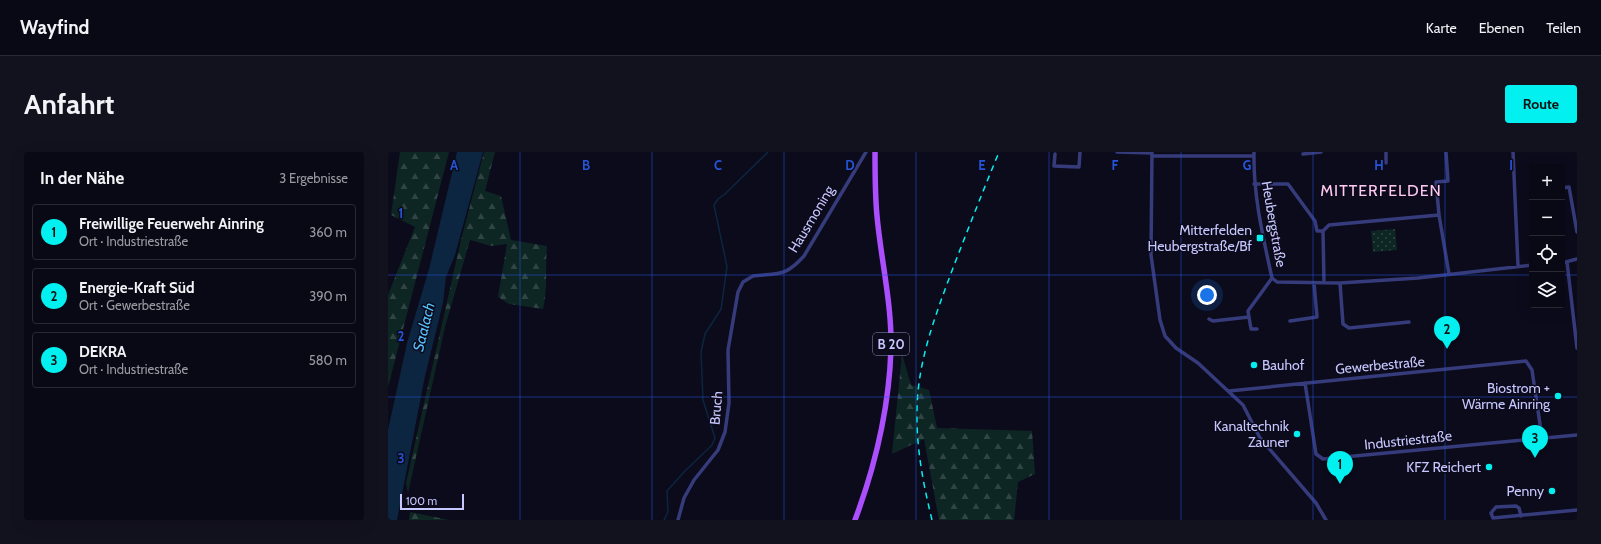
<!DOCTYPE html>
<html lang="de">
<head>
<meta charset="utf-8">
<style>
	:root { --surface:#090815; --page:#12111e; --text:#f1f3f6; --muted:#999aa0; --line:#292934; --accent:#02f0ef }
	body { margin:0; font-family:Cabin,sans-serif; background:var(--page); color:var(--text) }
	.controls { position:absolute; right:12px; top:12px; display:grid; overflow:hidden; border-radius:4px; box-shadow:0 4px 16px #0002 }
	.controls button { width:36px; height:36px; display:grid; place-items:center; padding:0; border:0; border-bottom:1px solid var(--line); background:var(--surface); color:var(--text); font:20px sans-serif }
	.scale { position:absolute; left:12px; bottom:10px; width:64px; box-sizing:border-box; padding-left:4px; border:2px solid #c7c7ff; border-top:0; font-size:11px; line-height:14px; white-space:nowrap; color:#c7c7ff; -webkit-text-stroke:3px #0c0b1c; paint-order:stroke }
	.you { position:absolute; left:819px; top:143px; width:14px; height:14px; margin:-10px; border:3px solid #fff; border-radius:50%; background:#1a73e8; box-shadow:0 0 0 6px #1a73e833 }
	.badge { display:grid; place-items:center; width:26px; height:26px; border-radius:50%; background:var(--accent); color:#111; font-size:13px; font-weight:700 }
	.pin { position:absolute; translate:-50% -33px; filter:drop-shadow(0 1px 2px #0008) }
	.pin::after { content:''; position:absolute; top:21px; width:14px; height:12px; background:inherit; clip-path:polygon(0 0,100% 0,50% 100%) }
	.list { margin:0; padding:0; list-style:none }
	h2 { display:flex; justify-content:space-between; align-items:center; height:52px; margin:0; padding:0 16px; font-size:17px }
	h2 small { font-size:13px; font-weight:400; color:var(--muted) }
	.list li { display:grid; grid-template-columns:26px 1fr auto; gap:12px; align-items:center; box-sizing:border-box; height:56px; margin:0 8px 8px; padding:0 8px; border:1px solid var(--line); border-radius:4px }
	.list b { display:block; font-size:15px; white-space:nowrap }
	.list p { margin:0; font-size:13px; white-space:nowrap; color:var(--muted) }
	.list em { font-size:13px; font-style:normal; color:var(--muted) }
	.icon { flex:none; width:22px; height:22px; fill:none; stroke:currentColor; stroke-width:2; stroke-linecap:round; stroke-linejoin:round }
	.map { position:relative; flex:none; width:1189px; height:368px; overflow:hidden; border-radius:4px }
	header { display:flex; align-items:center; gap:24px; box-sizing:border-box; height:56px; padding:0 20px; background:var(--surface); border-bottom:1px solid var(--line) }
	header strong { font-size:19px }
	nav { display:flex; gap:22px; margin-inline-start:auto; font-size:14px }
	.intro { display:flex; align-items:center; justify-content:space-between; box-sizing:border-box; height:96px; padding:0 24px }
	h1 { margin:0; font-size:28px }
	.button { padding:10px 18px; border-radius:4px; background:var(--accent); color:#111; font-size:14px; font-weight:700 }
	main { display:flex; gap:24px; padding:0 24px }
	aside { flex:1; background:var(--surface); border-radius:4px; box-shadow:0 4px 16px #0002 }
	.map>svg:first-child { display:block }
	.forest { fill:url(#forest-firs) }
	.park { fill:url(#park-dots) }
	.water { fill:#0c2540 }
	.lines { fill:none; stroke-linecap:round; stroke-linejoin:round }
	.stream { stroke:#0c2540; stroke-width:1.5 }
	.street { stroke:#363b7b; stroke-width:3.5 }
	.primary { stroke:#ab4ffe; stroke-width:5.5 }
	.rail { stroke:#02f0ef; stroke-width:1.5; stroke-dasharray:6 5; stroke-linecap:butt }
	.grid { fill:none; stroke:#2654da; stroke-width:1; stroke-opacity:0.55 }
	.poi-dot { fill:#02f0ef; stroke:#0c0b1c; stroke-width:1.5 }
	.labels { text-anchor:middle; dominant-baseline:central; stroke-width:3; stroke-linejoin:round; paint-order:stroke }
	.shield { fill:#0c0b1c; stroke:#8f8fbb; stroke-width:1 }
	.shield-label { font-size:13px; font-weight:bold; fill:#c7c7ff }
	.street-label { font-size:14px; fill:#c7c7ff; stroke:#0c0b1c }
	.poi-label { font-size:14px; fill:#c7c7ff; stroke:#0c0b1c; text-anchor:end }
	.water-label { font-size:15px; font-style:italic; fill:#55c1fe; stroke:#0c0b1c }
	.quarter-label { font-size:16px; letter-spacing:1px; fill:#ffc9f0; stroke:#0c0b1c }
	.grid-label { font-size:13px; text-anchor:middle; font-weight:bold; fill:#2654da; stroke:#0c0b1c; stroke-width:3; stroke-linejoin:round; paint-order:stroke }
</style>
</head>
<body>
<header>
<strong>Wayfind</strong>
<nav><a>Karte</a><a>Ebenen</a><a>Teilen</a></nav>
</header>
<div class="intro"><h1>Anfahrt</h1><a class="button">Route</a></div>
<main>
<aside>
<h2>In der Nähe<small>3 Ergebnisse</small></h2>
<ul class="list">
<li><span class="badge">1</span><div><b>Freiwillige Feuerwehr Ainring</b><p>Ort · Industriestraße</p></div><em>360 m</em></li>
<li><span class="badge">2</span><div><b>Energie-Kraft Süd</b><p>Ort · Gewerbestraße</p></div><em>390 m</em></li>
<li><span class="badge">3</span><div><b>DEKRA</b><p>Ort · Industriestraße</p></div><em>580 m</em></li>
</ul>
</aside>
<div class="map">
<svg width="1189" height="368" viewBox="0 0 1189 368">
	<defs>
		<pattern id="forest-firs" width="22" height="20" patternUnits="userSpaceOnUse"><rect width="22" height="20" fill="#0e2623"/><path d="M5 1l3.5 6h-7zM16 11l3.5 6h-7z" fill="#304444"/></pattern>
		<pattern id="park-dots" width="8" height="8" patternUnits="userSpaceOnUse"><rect width="8" height="8" fill="#0e2623"/><path d="M2 2h.1M6 6h.1" fill="none" stroke="#304444" stroke-width="1.8" stroke-linecap="round"/></pattern>
	</defs>
	<rect width="100%" height="100%" fill="#0c0b1c"/>
	<path class="forest" d="M12 0H61L0 235V143L27 75 3 63Z
		M96 0H107L97 39 113 44 123 88 159 94C157 115 160 136 155 157L121 152 110 145 119 92 103 94 82 88 57 175 20 341 18 331 73 88Z
		M514 202 523 233 541 238 549 276 644 279 647 322 630 330 626 368H551L536 287 504 302Z
		M22 360 61 368H21Z"/>
	<path class="park" d="M1007 77 1009 98 985 100 983 79Z"/>
	<path class="water" d="M69 0H95L67 103 58 125 55 151 37 224 9 368H0V278L19 191 41 117Z"/>
	<g class="lines">
		<path class="stream" d="M276 368 280 360 279 339 296 320 324 293 327 286 315 248 313 200 317 182 333 157 339 115 326 53 330 47 337 42 380 0"/>
		<path class="street" d="M729 0 764 1
			M764 0 763 103 772 168 777 184 788 196 810 211 855 253 872 286 928 351 938 368
			M866 0C865 43 875 85 884 126L889 130 952 131 1030 126 1144 113
			M998 0V11
			M1058 0 1060 29 1048 30 1051 63 1061 122
			M1125 0 1130 114
			M667 2 666 14 691 15 692 0
			M915 2 933 0
			M764 4H866
			M866 32H900L927 69 929 79H935
			M1174 36 1181 35 1189 80
			M1179 110 1189 196
			M1174 111 1189 107
			M936 131 935 79 941 73 1051 63
			M952 131 955 172 961 176 1021 170
			M861 165 863 177H869
			M821 167 825 169 861 165 860 159 884 126
			M902 169 929 165 926 131
			M917 231 928 302 935 307 1189 283
			M841 239 1138 209 1144 218 1154 286
			M1133 364 1131 356 1128 354 1108 355 1103 361 1105 366 1189 358
			M290 368 296 346 306 328 330 298 337 280 341 251 340 198 350 140 355 130 365 124C391 121 397 125 416 104L478 0"/>
		<path class="primary" d="M467 368C488 312 501 257 503 197 504 152 493 108 489 64 487 43 487 21 487 0"/>
		<path class="rail" d="M544 368C535 331 528 295 529 257 530 207 548 162 565 116 580 77 595 39 611 0"/>
	</g>
	<path class="grid" d="M132 0V368M264 0V368M396 0V368M528 0V368M661 0V368M793 0V368M925 0V368M1057 0V368M0 123H1144M1174 123H1189M0 245H1189"/>
	<g class="poi-dot">
		<rect x="868" y="82" width="8" height="8" rx="2"/>
		<circle cx="866" cy="213" r="4"/>
		<circle cx="1170" cy="244" r="4"/>
		<circle cx="909" cy="282" r="4"/>
		<circle cx="1101" cy="315" r="4"/>
		<circle cx="1164" cy="339" r="4"/>
	</g>
	<g class="labels">
		<rect class="shield" x="485" y="181" width="36" height="22" rx="3"/>
		<g class="shield-label">
			<text x="503" y="192">B 20</text>
		</g>
		<g class="street-label">
			<text transform="translate(423 67) rotate(-59)">Hausmoning</text>
			<text transform="translate(886 72) rotate(80)">Heubergstraße</text>
			<text transform="translate(992 213) rotate(-5)">Gewerbestraße</text>
			<text transform="translate(328 256) rotate(-85)">Bruch</text>
			<text transform="translate(1020 288) rotate(-6)">Industriestraße</text>
		</g>
		<g class="poi-label">
			<text x="864" y="78">Mitterfelden<tspan x="864" dy="16">Heubergstraße/Bf</tspan></text>
			<text x="874" y="213" text-anchor="start">Bauhof</text>
			<text x="1162" y="236">Biostrom +<tspan x="1162" dy="16">Wärme Ainring</tspan></text>
			<text x="901" y="274">Kanaltechnik<tspan x="901" dy="16">Zauner</tspan></text>
			<text x="1093" y="315">KFZ Reichert</text>
			<text x="1156" y="339">Penny</text>
		</g>
		<g class="water-label">
			<text transform="translate(36 175) rotate(-76)">Saalach</text>
		</g>
		<g class="quarter-label">
			<text x="993" y="38">MITTERFELDEN</text>
		</g>
	</g>
	<g class="grid-label">
		<text x="66" y="18">A</text>
		<text x="198" y="18">B</text>
		<text x="330" y="18">C</text>
		<text x="462" y="18">D</text>
		<text x="594" y="18">E</text>
		<text x="727" y="18">F</text>
		<text x="859" y="18">G</text>
		<text x="991" y="18">H</text>
		<text x="1123" y="18">I</text>
		<text x="13" y="66">1</text>
		<text x="13" y="189">2</text>
		<text x="13" y="311">3</text>
	</g>
</svg>
<div class="controls">
<button>+</button>
<button>−</button>
<button><svg class="icon" aria-label="locate" viewBox="0 0 24 24"><circle cx="12" cy="12" r="6"/><path d="M12 2v4M12 18v4M2 12h4M18 12h4"/></svg></button>
<button><svg class="icon" aria-label="layers" viewBox="0 0 24 24"><path d="M12 4l9 5-9 5-9-5zM3 14l9 5 9-5"/></svg></button>
</div>
<div class="scale">100 m</div>
<div class="you"></div>
<div class="pin badge" style="left:952px;top:332px">1</div>
<div class="pin badge" style="left:1059px;top:197px">2</div>
<div class="pin badge" style="left:1147px;top:306px">3</div>
</div>
</main>
</body>
</html>
